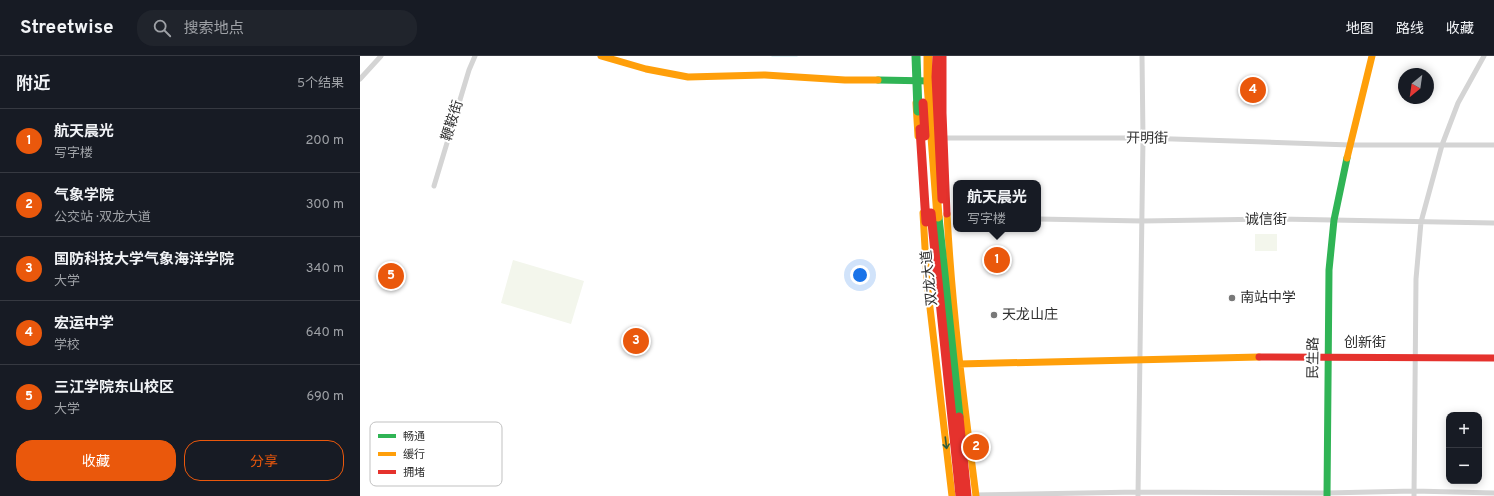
<!DOCTYPE html>
<html lang="zh">
<head>
<meta charset="utf-8">
<style>
	:root { --surface:#171b24; --page:#20242c; --text:#f1f3f6; --muted:#9ea1a6; --line:#363941; --accent:#ea580c }
	body { margin:0; font-family:Overpass,"Noto Sans SC",sans-serif; background:var(--page); color:var(--text) }
	.controls { position:absolute; right:12px; bottom:12px; display:grid; overflow:hidden; border-radius:8px; box-shadow:0 2px 10px #0003 }
	.controls button { width:36px; height:36px; display:grid; place-items:center; padding:0; border:0; border-bottom:1px solid var(--line); background:var(--surface); color:var(--text); font:20px sans-serif }
	.compass { position:absolute; left:1038px; top:12px; width:36px; height:36px; border-radius:50%; background:var(--surface); box-shadow:0 2px 10px #0003; rotate:209deg }
	.you { position:absolute; left:500px; top:219px; width:14px; height:14px; margin:-10px; border:3px solid #fff; border-radius:50%; background:#1a73e8; box-shadow:0 0 0 6px #1a73e833 }
	.badge { display:grid; place-items:center; width:26px; height:26px; border-radius:50%; background:var(--accent); color:#fff; font-size:13px; font-weight:700 }
	.pin { position:absolute; translate:-50% -50%; border:2px solid #fff; box-shadow:0 1px 4px #0006 }
	.popup { position:absolute; left:593px; top:124px; width:88px; height:52px; box-sizing:border-box; display:grid; place-content:center; border-radius:8px; background:var(--surface); filter:drop-shadow(0 1px 3px #0005); font-size:13px; white-space:nowrap; color:var(--muted) }
	.popup b { font-size:15px; color:var(--text) }
	.popup::after { content:''; position:absolute; left:50%; top:100%; margin-left:-8px; border:8px solid transparent; border-top-color:var(--surface) }
	.list { margin:0; padding:0; list-style:none }
	h2 { display:flex; justify-content:space-between; align-items:center; height:52px; margin:0; padding:0 16px; font-size:17px }
	h2 small { font-size:13px; font-weight:400; color:var(--muted) }
	.list li { display:grid; grid-template-columns:26px 1fr auto; gap:12px; align-items:center; box-sizing:border-box; height:64px; padding:0 16px; border-top:1px solid var(--line) }
	.list b { display:block; font-size:15px; white-space:nowrap }
	.list p { margin:0; font-size:13px; white-space:nowrap; color:var(--muted) }
	.list em { font-size:13px; font-style:normal; color:var(--muted) }
	.actions { display:flex; gap:8px; padding:12px 16px }
	.actions a { flex:1; padding:9px 0; border:1px solid var(--accent); border-radius:16px; text-align:center; font-size:14px; color:var(--accent) }
	.actions .main { background:var(--accent); color:#fff }
	.icon { flex:none; width:22px; height:22px; fill:none; stroke:currentColor; stroke-width:2; stroke-linecap:round; stroke-linejoin:round }
	.map { position:relative; flex:none; width:1134px; height:440px; overflow:hidden }
	header { display:flex; align-items:center; gap:24px; box-sizing:border-box; height:56px; padding:0 20px; background:var(--surface); border-bottom:1px solid var(--line) }
	header strong { font-size:19px }
	nav { display:flex; gap:22px; margin-inline-start:auto; font-size:14px }
	.search { width:280px; height:36px; background:var(--page); display:flex; align-items:center; gap:10px; box-sizing:border-box; padding:0 14px; border-radius:16px; color:var(--muted); font-size:15px }
	main { display:flex }
	aside { flex:1; background:var(--surface) }
	.map>svg:first-child { display:block }
	.green { fill:#f3f6ec }
	.lines { fill:none; stroke-linecap:round; stroke-linejoin:round }
	.stream { stroke:#d9eff3; stroke-width:1.5 }
	.street { stroke:#d4d4d4; stroke-width:5 }
	.fast { stroke:#30b455; stroke-width:7 }
	.slow { stroke:#ff9f0a; stroke-width:7 }
	.jam { stroke:#e5322d; stroke-width:7 }
	.fast-bridge { stroke:#30b455; stroke-width:9 }
	.slow-bridge { stroke:#ff9f0a; stroke-width:9 }
	.jam-bridge { stroke:#e5322d; stroke-width:9 }
	.oneway { stroke:#305e3d }
	.poi-dot { fill:#787878; stroke:#fff; stroke-width:1.5 }
	.labels { text-anchor:middle; dominant-baseline:central; stroke-width:4; stroke-linejoin:round; paint-order:stroke }
	.street-label { font-size:14px; fill:#303030; stroke:#fff }
	.poi-label { font-size:14px; fill:#303030; stroke:#fff; text-anchor:start }
	.key { fill:#fff; stroke:#c1c1c1; stroke-width:1 }
	.key-label { font-size:11px; fill:#303030 }
</style>
</head>
<body>
<header>
<strong>Streetwise</strong>
<div class="search"><svg class="icon" aria-label="search" viewBox="0 0 24 24"><circle cx="10" cy="10" r="6"/><path d="M15 15l6 6"/></svg>搜索地点</div>
<nav><a>地图</a><a>路线</a><a>收藏</a></nav>
</header>
<main>
<aside>
<h2>附近<small>5个结果</small></h2>
<ul class="list">
<li><span class="badge">1</span><div><b>航天晨光</b><p>写字楼</p></div><em>200 m</em></li>
<li><span class="badge">2</span><div><b>气象学院</b><p>公交站 · 双龙大道</p></div><em>300 m</em></li>
<li><span class="badge">3</span><div><b>国防科技大学气象海洋学院</b><p>大学</p></div><em>340 m</em></li>
<li><span class="badge">4</span><div><b>宏运中学</b><p>学校</p></div><em>640 m</em></li>
<li><span class="badge">5</span><div><b>三江学院东山校区</b><p>大学</p></div><em>690 m</em></li>
</ul>
<div class="actions"><a class="main">收藏</a><a>分享</a></div>
</aside>
<div class="map">
<svg width="1134" height="440" viewBox="0 0 1134 440">
	<rect width="100%" height="100%" fill="#fff"/>
	<path class="green" d="M895 178H917V195H895Z
		M153 204 224 225 211 268 141 247Z"/>
	<g class="lines">
		<path class="stream" d="M412 0H437"/>
		<path class="street" d="M0 23 21 0
			M584 82H783L990 89H1134
			M74 130 109 14 115 0
			M678 163 782 165 919 163 1134 167
			M615 439 778 436 967 437 1054 435 1134 437
			M778 440 783 82 782 0
			M1054 440 1056 223 1061 166 1082 89 1098 47 1124 0"/>
		<path class="fast" d="M518 24 572 25
			M967 440 969 214 974 164 987 102"/>
		<path class="slow" d="M241 0 286 13 328 21 405 19 485 24H518
			M556 47 558 80
			M987 102 1012 0
			M563 157 567 226 592 440
			M587 158C592 253 604 346 616 440
			M599 308 899 301"/>
		<path class="jam" d="M583 0V57L587 158
			M899 301 1134 302"/>
		<path class="fast-bridge" d="M556 0 558 55
			M578 161 599 361"/>
		<path class="slow-bridge" d="M568 0V28L578 161"/>
		<path class="jam-bridge" d="M577 0 576 21 582 143
			M563 47 565 80
			M560 73 566 166
			M571 157 600 440
			M599 361 607 440"/>
	</g>
	<defs><path id="oneway-shaft" d="M-6 0H5M1.5-3L5.5 0L1.5 3" fill="none" stroke-width="1.6" stroke-linecap="round" stroke-linejoin="round"/></defs>
	<use class="oneway" href="#oneway-shaft" transform="translate(586 387) rotate(83)"/>
	<g class="poi-dot">
		<circle cx="872" cy="242" r="4"/>
		<circle cx="634" cy="259" r="4"/>
	</g>
	<g class="labels">
		<g class="street-label">
			<text transform="translate(93 65) rotate(-73)">鞭鞍街</text>
			<text transform="translate(787 83) rotate(1)">开明街</text>
			<text x="906" y="164">诚信街</text>
			<text transform="translate(570 222) rotate(-96)">双龙大道</text>
			<text x="1005" y="287">创新街</text>
			<text transform="translate(954 302) rotate(-89)">民生路</text>
		</g>
		<g class="poi-label">
			<text x="880" y="242">南站中学</text>
			<text x="642" y="259">天龙山庄</text>
		</g>
	</g>
	<rect x="10" y="366" width="132" height="64" rx="6" class="key"/>
	<rect x="18" y="378" width="18" height="4" fill="#30b455"/>
	<rect x="18" y="396" width="18" height="4" fill="#ff9f0a"/>
	<rect x="18" y="414" width="18" height="4" fill="#e5322d"/>
	<g class="key-label">
		<text x="43" y="384">畅通</text>
		<text x="43" y="402">缓行</text>
		<text x="43" y="420">拥堵</text>
	</g>
</svg>
<div class="controls">
<button>+</button>
<button>−</button>
</div>
<svg class="compass" viewBox="-18 -18 36 36"><path d="M0-13l5 13h-10z" fill="#e53935"/><path d="M0 13l5-13h-10z" fill="#9ea1a6"/></svg>
<div class="you"></div>
<div class="pin badge" style="left:637px;top:204px">1</div>
<div class="popup"><b>航天晨光</b>写字楼</div>
<div class="pin badge" style="left:616px;top:391px">2</div>
<div class="pin badge" style="left:276px;top:285px">3</div>
<div class="pin badge" style="left:893px;top:34px">4</div>
<div class="pin badge" style="left:31px;top:220px">5</div>
</div>
</main>
</body>
</html>
